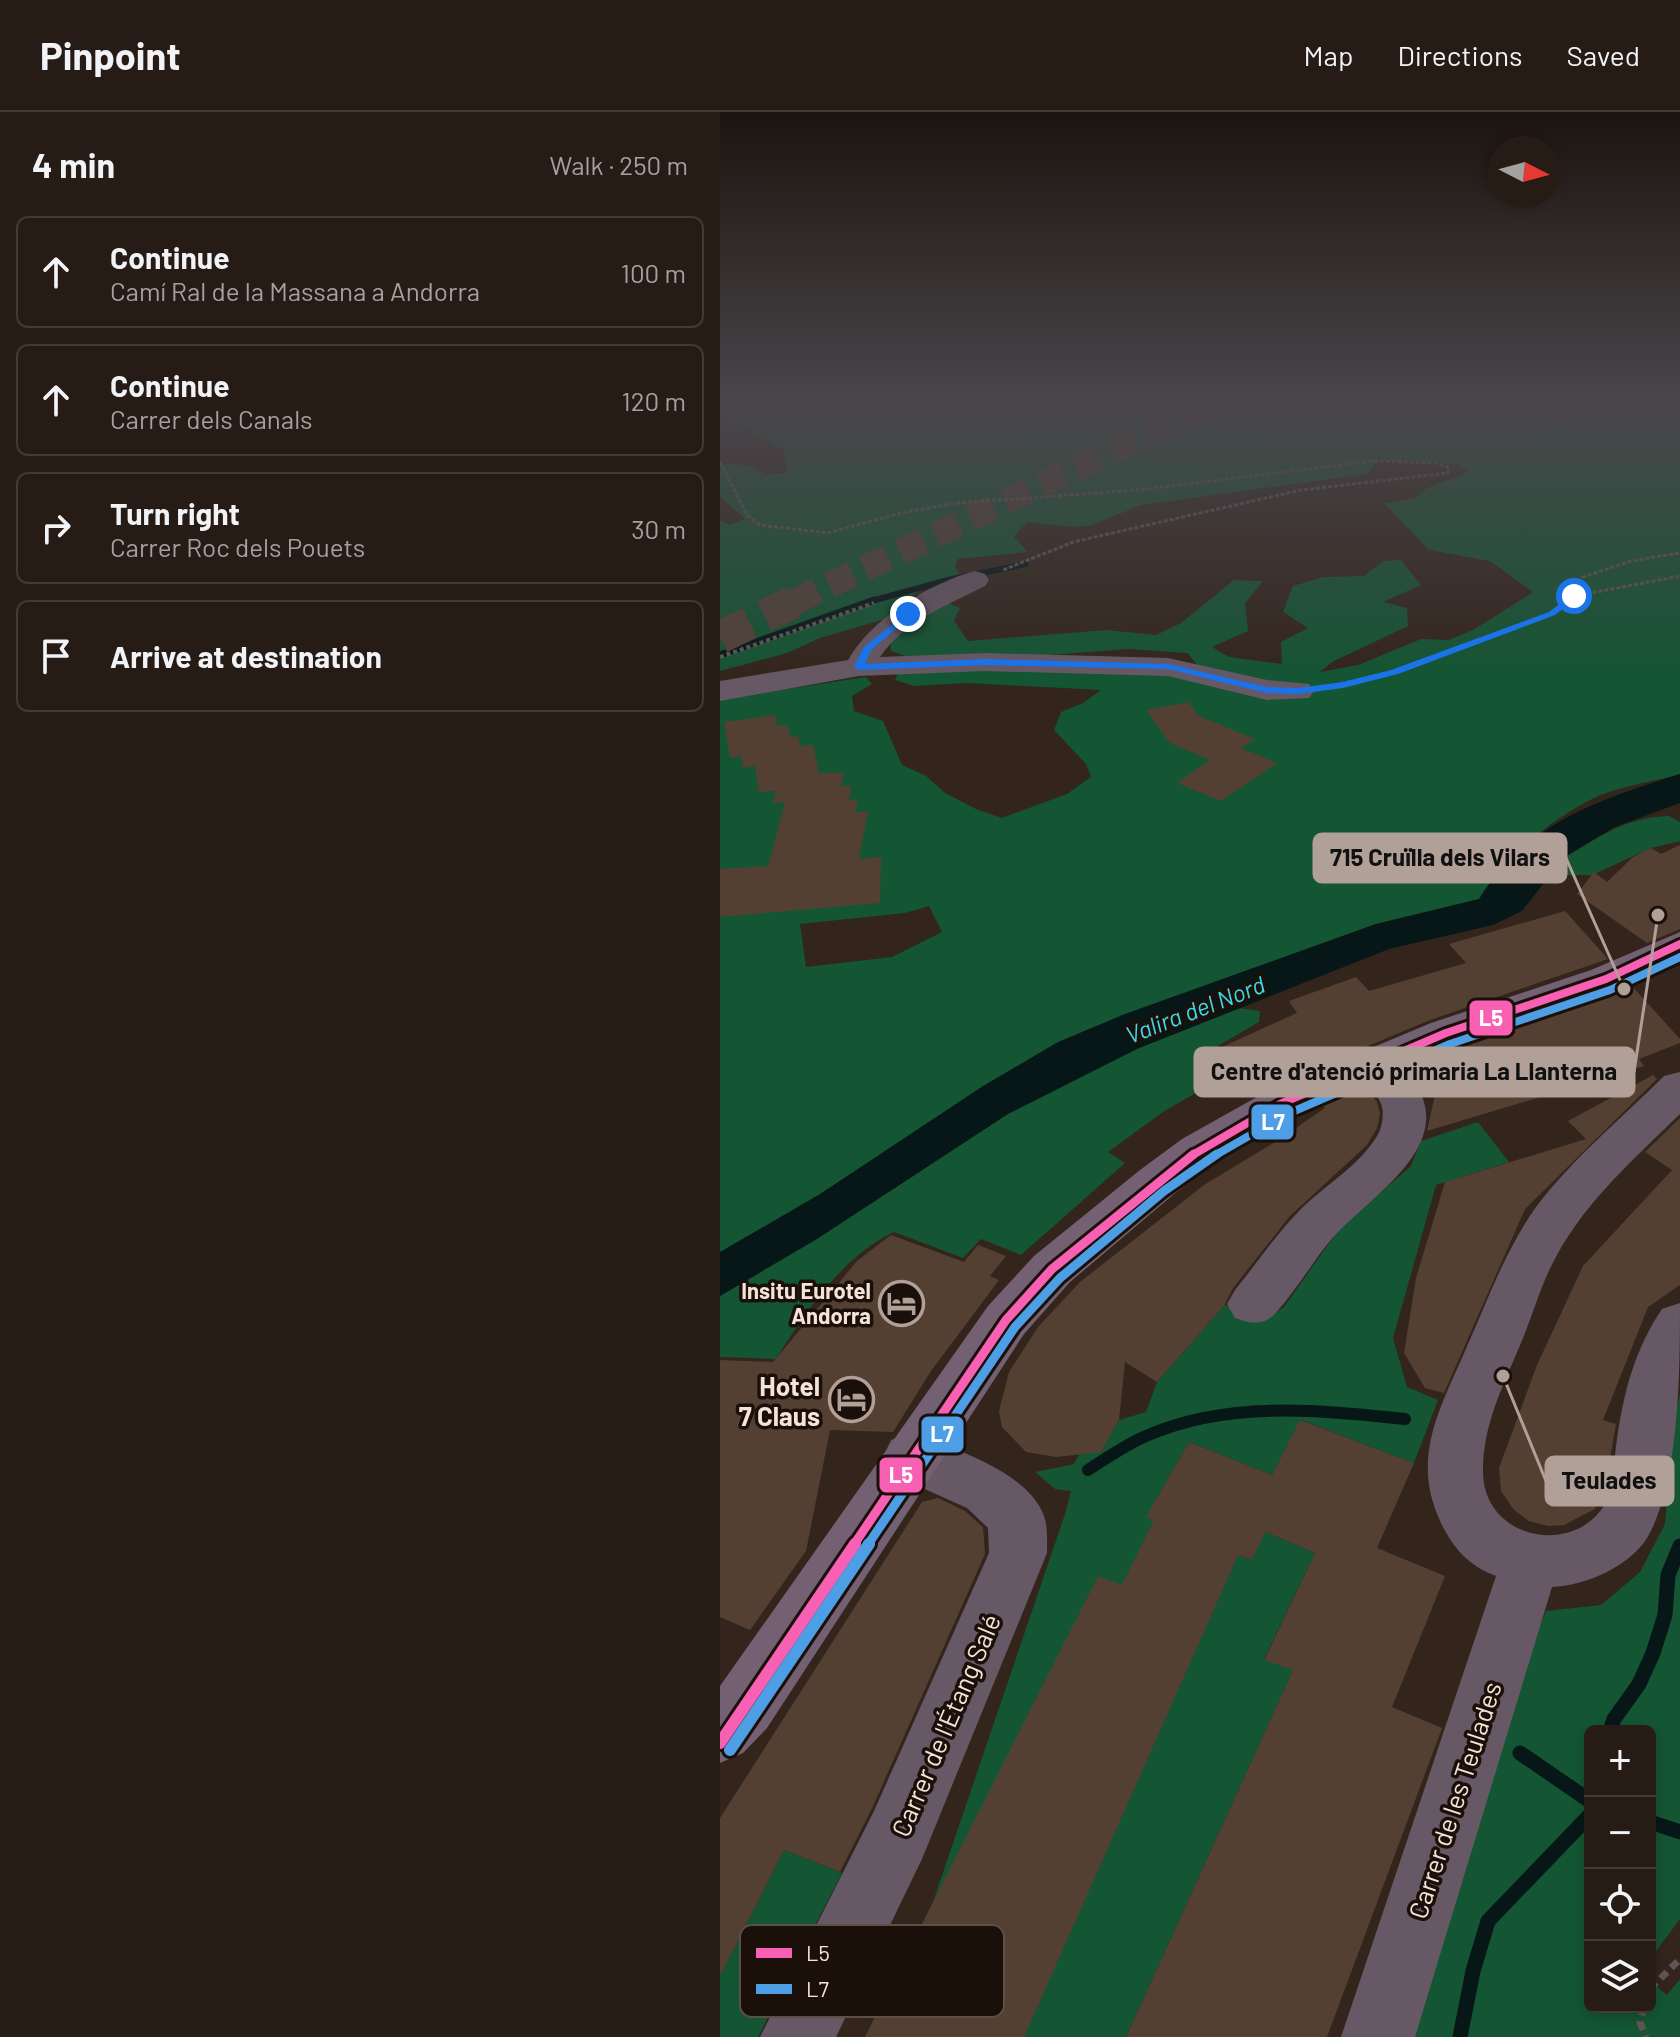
<!DOCTYPE html>
<html lang="en">
<head>
<meta charset="utf-8">
<style>
	:root { --surface:#261c15; --page:#2e251e; --text:#f1f3f6; --muted:#a4a1a0; --line:#423a34 }
	body { margin:0; font-family:Barlow,sans-serif; background:var(--page); color:var(--text) }
	.controls { position:absolute; right:24px; bottom:24px; display:grid; overflow:hidden; border-radius:12px; box-shadow:0 4px 12px #0003 }
	.controls button { width:72px; height:72px; display:grid; place-items:center; padding:0; border:0; border-bottom:2px solid var(--line); background:var(--surface); color:var(--text); font:40px sans-serif }
	.compass { position:absolute; left:768px; top:24px; width:72px; height:72px; border-radius:50%; background:var(--surface); box-shadow:0 4px 12px #0003; rotate:96deg }
	.stop { position:absolute; width:24px; height:24px; margin:-18px; border:6px solid #1a73e8; border-radius:50%; background:#fff }
	.stop.end { background:#1a73e8; border-color:#fff; box-shadow:0 2px 8px #0008 }
	.list { margin:0; padding:0; list-style:none }
	h2 { display:flex; justify-content:space-between; align-items:center; height:104px; margin:0; padding:0 32px; font-size:34px }
	h2 small { font-size:26px; font-weight:400; color:var(--muted) }
	.list li { display:grid; grid-template-columns:52px 1fr auto; gap:24px; align-items:center; box-sizing:border-box; height:112px; margin:0 16px 16px; padding:0 16px; border:2px solid var(--line); border-radius:12px }
	.list b { display:block; font-size:30px; white-space:nowrap }
	.list p { margin:0; font-size:26px; white-space:nowrap; color:var(--muted) }
	.list em { font-size:26px; font-style:normal; color:var(--muted) }
	.icon { flex:none; width:44px; height:44px; fill:none; stroke:currentColor; stroke-width:2; stroke-linecap:round; stroke-linejoin:round }
	.map { position:relative; flex:none; width:960px; height:1925px; overflow:hidden }
	header { display:flex; align-items:center; gap:48px; box-sizing:border-box; height:112px; padding:0 40px; background:var(--surface); border-bottom:2px solid var(--line) }
	header strong { font-size:38px }
	nav { display:flex; gap:44px; margin-inline-start:auto; font-size:28px }
	main { display:flex }
	aside { flex:1; background:var(--surface) }
	.map>svg:first-child { display:block }
	.green { fill:#145533; fill-rule:evenodd }
	.water { fill:#071718 }
	.lines { fill:none; stroke-linecap:round; stroke-linejoin:round }
	.stream-far3 { stroke:#071718; stroke-width:6 }
	.stream-far2 { stroke:#071718; stroke-width:7 }
	.stream-far1 { stroke:#071718; stroke-width:12 }
	.stream { stroke:#071718; stroke-width:15 }
	.building { fill:#534033 }
	.major-tunnel-far1 { stroke:#504238; stroke-width:26; stroke-dasharray:26 13; stroke-linecap:butt }
	.major-tunnel { stroke:#504238; stroke-width:33; stroke-dasharray:33 16; stroke-linecap:butt }
	.path-far2 { stroke:#605459; stroke-width:3; stroke-dasharray:4 2; stroke-linecap:butt }
	.path-far1 { stroke:#605459; stroke-width:4; stroke-dasharray:4 3; stroke-linecap:butt }
	.path { stroke:#605459; stroke-width:7; stroke-dasharray:9 6; stroke-linecap:butt }
	.minor { fill:#665864; fill-rule:evenodd }
	.major { fill:#736073; fill-rule:evenodd }
	.bus-1-far2-casing { stroke:#1b1009; stroke-width:14 }
	.bus-1-far1-casing { stroke:#1b1009; stroke-width:15 }
	.bus-1-casing { stroke:#1b1009; stroke-width:18 }
	.bus-2-far2-casing { stroke:#1b1009; stroke-width:14 }
	.bus-2-far1-casing { stroke:#1b1009; stroke-width:15 }
	.bus-2-casing { stroke:#1b1009; stroke-width:18 }
	.bus-1-far2 { stroke:#f860b3; stroke-width:8 }
	.bus-1-far1 { stroke:#f860b3; stroke-width:9 }
	.bus-1 { stroke:#f860b3; stroke-width:12 }
	.bus-2-far2 { stroke:#4d9ee5; stroke-width:8 }
	.bus-2-far1 { stroke:#4d9ee5; stroke-width:9 }
	.bus-2 { stroke:#4d9ee5; stroke-width:12 }
	.route { fill:#1a73e8 }
	.labels { text-anchor:middle; dominant-baseline:central; stroke-width:7; stroke-linejoin:round; paint-order:stroke }
	.poi-label { font-size:22px; font-weight:bold; fill:#f5e3d9; stroke:#1b1009; text-anchor:end }
	.water-label { font-size:24px; font-style:italic; fill:#3bdaeb; stroke:#1b1009 }
	.near-poi-label { font-size:26px; font-weight:bold; fill:#f5e3d9; stroke:#1b1009; text-anchor:end }
	.near-street-label { font-size:26px; fill:#f5e3d9; stroke:#1b1009 }
	.key { fill:#1b1009; stroke:#5c4f47; stroke-width:2 }
	.key-label { font-size:22px; fill:#f5e3d9 }
	.leader { fill:none; stroke:#b1a097; stroke-width:3 }
	.callout-dot { fill:#b1a097; stroke:#1b1009; stroke-width:3 }
	.callout { fill:#b1a097; stroke:#b1a097; stroke-width:3 }
	.callout-label { font-size:24px; text-anchor:middle; font-weight:bold; fill:#111 }
	.line-badge { stroke:#1b1009; stroke-width:3 }
	.badge-label { font-size:22px; text-anchor:middle; font-weight:bold; fill:#fff }
</style>
</head>
<body>
<header>
<strong>Pinpoint</strong>
<nav><a>Map</a><a>Directions</a><a>Saved</a></nav>
</header>
<main>
<aside>
<h2>4 min<small>Walk · 250 m</small></h2>
<ul class="list">
<li><svg class="icon" aria-label="ahead" viewBox="0 0 24 24"><path d="M12 20V5M6 11l6-6 6 6"/></svg><div><b>Continue</b><p>Camí Ral de la Massana a Andorra</p></div><em>100 m</em></li>
<li><svg class="icon" aria-label="ahead" viewBox="0 0 24 24"><path d="M12 20V5M6 11l6-6 6 6"/></svg><div><b>Continue</b><p>Carrer dels Canals</p></div><em>120 m</em></li>
<li><svg class="icon" aria-label="right" viewBox="0 0 24 24"><path d="M7 20v-9h11M14 6l5 5-5 5"/></svg><div><b>Turn right</b><p>Carrer Roc dels Pouets</p></div><em>30 m</em></li>
<li><svg class="icon" aria-label="arrive" viewBox="0 0 24 24"><path d="M6 21V4h12l-3 4 3 4H6"/></svg><div><b>Arrive at destination</b></div></li>
</ul>
</aside>
<div class="map">
<svg width="960" height="1925" viewBox="0 0 960 1925">
	<rect width="100%" height="100%" fill="#33251c"/>
	<path class="green" d="M0 295H809L833 297 844 312 868 295H960V662C933 670 894 675 870 688 828 710 784 746 760 787L656 812 438 891 488 908 519 896 540 899 539 910 496 935 518 956 443 1000 388 1040 405 1051 301 1143 261 1127 243 1146 174 1120C121 1145 86 1200 56 1247L0 1245V587L146 565 152 572 132 584 134 599 163 609 182 653 206 664 225 681 256 697 282 706 347 682 371 665 366 652 334 618 341 600 363 591 381 578 247 571 194 574 175 568 178 561 228 557 483 561 468 541 408 537 315 544 188 545 171 539 170 527 178 518 228 491 240 496 234 509 248 529 386 518 436 523 461 511 514 468 543 469 525 491 528 519 492 535 509 545 562 552 561 530 588 516 563 500 573 474 603 465 644 464 663 449 681 448 701 473 663 490 687 496 688 514 612 550 600 560 638 553 701 527 729 528 755 517 813 480 770 449 709 438 664 391 694 387 707 376 749 360 736 352 658 348 648 362 421 393 372 413 354 415 307 410 294 425 308 440 238 447 235 454 239 462 207 472 165 507 100 526 67 541 0 559V408L9 413 25 407 0 384V352L27 353 47 362 67 361 63 338 2 302ZM209 794 222 820 172 845 86 855 80 812 185 801Z
		M949 704 960 710V729L931 736 872 763H845L840 749C877 726 905 705 949 704Z
		M758 1010 789 1050 716 1073 673 1226 687 1275 718 1288 694 1351 581 1308 552 1363 469 1330 427 1404 530 1448 546 1420 595 1441 544 1547 573 1558 406 1925H145L213 1790 345 1402 351 1379 335 1377 315 1360 354 1352 363 1335 381 1340 399 1308 426 1300 437 1270 505 1193 545 1208 564 1195 619 1117 691 1054 701 1029Z
		M960 1282V1807L930 1847V1619H870V1895H930V1869L947 1883 960 1867V1925H675L798 1563 826 1499 881 1493 920 1460 945 1412 954 1307Z
		M64 1738 122 1761 38 1925H0V1864Z"/>
	<path class="water" d="M960 662V691L895 715 844 745 802 799 773 813 669 837 596 866 417 937 288 1002 97 1127 0 1184V1140L100 1082 263 974 338 930 405 902 656 812 759 787C807 710 879 688 960 662Z"/>
	<g class="lines">
		<path class="stream-far3" d="M148 490 228 468 306 452"/>
		<path class="stream-far2" d="M0 543 154 488"/>
		<path class="stream-far1" d="M368 1358C387 1346 405 1333 426 1324 507 1288 599 1298 685 1307"/>
		<path class="stream" d="M890 1619 894 1607 919 1572 933 1541 945 1503 948 1463 960 1434
			M800 1641 870 1689
			M930 1710 960 1720
			M740 1925 753 1859 768 1809 870 1703"/>
	</g>
	<path class="building" d="M468 590 479 604 535 627 521 636 557 651 501 689 457 671 490 648 450 631 426 598Z
		M55 603 57 614 67 613 70 625 78 624 80 634 93 633 99 661H124L121 674H132L129 688 138 687 135 700H148L139 747 161 745 160 791 0 805V757L48 754 65 690 53 691 56 679 39 680 35 654 23 656 21 644 10 646 4 610Z
		M960 733V817L927 831 857 782 874 760 887 770 913 745 931 736 941 742Z
		M845 799 888 847 710 908 576 964 572 960 539 973 500 936 577 901 569 889 636 865 649 879 746 851 729 832Z
		M912 874 960 927V931L919 947 924 954 707 1019 717 973 704 985 699 972 688 958 742 934Z
		M933 963 937 967 805 1097 724 1281 705 1276 684 1241 696 1166 725 1070 866 1027 848 1009Z
		M646 976 657 990 660 1002 657 1016 647 1033 570 1104 513 1176 504 1194 437 1270 405 1250 399 1308 381 1340 336 1345 306 1340 282 1315 279 1299 289 1260 318 1215 360 1170 484 1073 560 1027 605 996 603 994Z
		M960 1006V1173L928 1195 883 1308 896 1312 886 1369 875 1397 844 1413 828 1414 809 1409 794 1398 781 1379 779 1356 817 1253 863 1154 952 1058 925 1040Z
		M171 1123 244 1150 258 1133 286 1144 270 1164 279 1168 211 1259 173 1320 110 1318 86 1439 30 1518 0 1505V1248L53 1250 137 1149Z
		M580 1308 694 1351 657 1436 725 1464 672 1595 722 1616 607 1925H406L573 1558 544 1548 595 1441 546 1420 531 1448 518 1443 304 1925H145L378 1464 402 1473 434 1408 426 1405 469 1330 552 1363Z
		M218 1386 245 1399 263 1415 265 1442 153 1694 120 1760 64 1738 0 1864V1706L202 1390Z"/>
	<g class="lines">
		<path class="major-tunnel-far1" d="M74 490 485 295"/>
		<path class="major-tunnel" d="M0 525 78 488"/>
		<path class="path-far2" d="M0 350 27 403 40 413 107 421 185 400 238 391 417 378 653 349 716 351 729 356 728 361 581 378 353 430 283 458
			M855 484 960 464
			M846 490 854 484 863 465 911 449 960 441"/>
		<path class="path-far1" d="M0 545 154 491
			M607 575 675 560 832 501 849 488"/>
		<path class="path" d="M930 1877 960 1847
			M924 1895 920 1910 926 1925"/>
		<path class="minor" d="M255 459 265 462 269 468 265 474C228 493 184 509 160 545L265 541 448 546 547 568 589 572 594 579 589 586 547 588 448 564 265 559 139 564 0 589V569L128 548C151 507 210 471 255 459Z
			M649 938C669 944 686 956 697 974 735 1038 645 1087 610 1129 597 1144 562 1199 550 1206 538 1214 527 1210 515 1206L507 1192 515 1178C537 1151 557 1121 581 1097 605 1073 639 1054 657 1024 662 1016 664 1004 662 995 658 977 637 968 627 953L634 943Z
			M960 960V1002C916 1045 867 1088 837 1143 820 1173 812 1207 798 1238 781 1278 763 1315 763 1359 763 1428 854 1445 885 1392 894 1375 894 1346 897 1327 904 1279 915 1237 942 1197L960 1191C960 1255 960 1371 927 1426 910 1454 865 1474 832 1475L695 1925H621L776 1464C749 1454 733 1436 721 1411 689 1344 722 1294 748 1232 769 1185 786 1137 816 1095 853 1046 901 1007 944 964Z
			M191 1321C231 1335 309 1360 324 1404 328 1415 327 1429 327 1441L202 1747 116 1925H40L154 1699 269 1441 268 1416 247 1396 171 1362 163 1345 171 1328Z"/>
		<path class="major" d="M960 820V847L901 876 741 931 576 1003 494 1051 454 1082 350 1170 304 1222 47 1616 23 1641 0 1651V1574L268 1194 314 1144 420 1058 462 1027 544 981 711 911 871 858Z"/>
		<defs>
			<path id="bus-1-far2" d="M471 1044 560 992 726 921 886 867 960 832"/>
			<path id="bus-1-far1" d="M133 1434 286 1208 332 1157 474 1042"/>
			<path id="bus-1" d="M0 1631 135 1432"/>
			<path id="bus-2-far2" d="M494 1044 565 1003 730 932 890 878 960 845"/>
			<path id="bus-2-far1" d="M147 1434 295 1215 340 1166 444 1079 497 1042"/>
			<path id="bus-2" d="M10 1638 149 1432"/>
		</defs>
		<use href="#bus-1-far2" class="bus-1-far2-casing"/>
		<use href="#bus-1-far1" class="bus-1-far1-casing"/>
		<use href="#bus-1" class="bus-1-casing"/>
		<use href="#bus-2-far2" class="bus-2-far2-casing"/>
		<use href="#bus-2-far1" class="bus-2-far1-casing"/>
		<use href="#bus-2" class="bus-2-casing"/>
		<use href="#bus-1-far2" class="bus-1-far2"/>
		<use href="#bus-1-far1" class="bus-1-far1"/>
		<use href="#bus-1" class="bus-1"/>
		<use href="#bus-2-far2" class="bus-2-far2"/>
		<use href="#bus-2-far1" class="bus-2-far1"/>
		<use href="#bus-2" class="bus-2"/>
	</g>
	<linearGradient id="sky" x2="0" y2="1"><stop stop-color="#1c140f"/><stop offset="0.52" stop-color="#4a464b"/><stop offset="1" stop-color="#4a464b" stop-opacity="0"/></linearGradient>
	<rect width="960" height="564" fill="url(#sky)"/>
	<path class="route" d="M854 481 857 486 835 503 678 562 623 576 578 582 547 581 448 557 265 553 139 558 134 555 144 535 188 500 191 504 151 538 145 552 265 547 448 552 547 575 578 576 623 570 671 558 829 500Z"/>
	<defs>
		<symbol id="hotel-ring" viewBox="-11 -11 22 22"><circle r="9.5" fill="#1b1009" stroke="#b1a097" stroke-width="1.5"/><path d="M-6-4.5h1.5V1H6V5H4.5V3h-9V5H-6ZM-4 0a1.8 1.8 0 1 1 3.6 0ZM.5 0V-2.5h3Q6-2.5 6 0Z" fill="#b1a097"/></symbol>
	</defs>
	<g fill-rule="evenodd">
		<use href="#hotel-ring" x="156" y="1166" width="51" height="51"/>
		<use href="#hotel-ring" x="106" y="1262" width="51" height="51"/>
	</g>
	<g class="labels">
		<g class="poi-label">
			<text x="151" y="1178">Insitu Eurotel<tspan x="151" dy="25">Andorra</tspan></text>
		</g>
		<g class="water-label">
			<text transform="translate(475 897) rotate(-21)">Valira del Nord</text>
		</g>
		<g class="near-poi-label">
			<text x="100" y="1273">Hotel<tspan x="100" dy="30">7 Claus</tspan></text>
		</g>
		<g class="near-street-label">
			<text transform="translate(225 1613) rotate(-67)">Carrer de l'Étang Salé</text>
			<text transform="translate(734 1688) rotate(-72)">Carrer de les Teulades</text>
		</g>
	</g>
	<rect x="20" y="1813" width="264" height="92" rx="12" class="key"/>
	<rect x="36" y="1836" width="36" height="10" fill="#f860b3"/>
	<rect x="36" y="1872" width="36" height="10" fill="#4d9ee5"/>
	<g class="key-label">
		<text x="86" y="1849">L5</text>
		<text x="86" y="1885">L7</text>
	</g>
	<path class="leader" d="M904 877L846 746M938 803L914 960M783 1264L826 1369"/>
	<g class="callout-dot">
		<circle cx="904" cy="877" r="8"/>
		<circle cx="938" cy="803" r="8"/>
		<circle cx="783" cy="1264" r="8"/>
	</g>
	<g class="callout">
		<rect x="594" y="722" width="252" height="48" rx="8"/>
		<rect x="475" y="936" width="439" height="48" rx="8"/>
		<rect x="826" y="1345" width="127" height="48" rx="8"/>
	</g>
	<g class="callout-label">
		<text x="720" y="754">715 Cruïlla dels Vilars</text>
		<text x="694" y="968">Centre d'atenció primaria La Llanterna</text>
		<text x="889" y="1377">Teulades</text>
	</g>
	<g class="line-badge">
		<rect x="748" y="887" width="46" height="38" rx="8" fill="#f860b3"/>
		<rect x="530" y="991" width="45" height="38" rx="8" fill="#4d9ee5"/>
		<rect x="200" y="1303" width="45" height="39" rx="8" fill="#4d9ee5"/>
		<rect x="158" y="1344" width="46" height="38" rx="8" fill="#f860b3"/>
	</g>
	<g class="badge-label">
		<text x="771" y="914">L5</text>
		<text x="553" y="1018">L7</text>
		<text x="222" y="1330">L7</text>
		<text x="181" y="1371">L5</text>
	</g>
</svg>
<div class="controls">
<button>+</button>
<button>−</button>
<button><svg class="icon" aria-label="locate" viewBox="0 0 24 24"><circle cx="12" cy="12" r="6"/><path d="M12 2v4M12 18v4M2 12h4M18 12h4"/></svg></button>
<button><svg class="icon" aria-label="layers" viewBox="0 0 24 24"><path d="M12 4l9 5-9 5-9-5zM3 14l9 5 9-5"/></svg></button>
</div>
<svg class="compass" viewBox="-18 -18 36 36"><path d="M0-13l5 13h-10z" fill="#e53935"/><path d="M0 13l5-13h-10z" fill="#a4a1a0"/></svg>
<div class="stop" style="left:854px;top:484px"></div>
<div class="stop end" style="left:188px;top:502px"></div>
</div>
</main>
</body>
</html>
